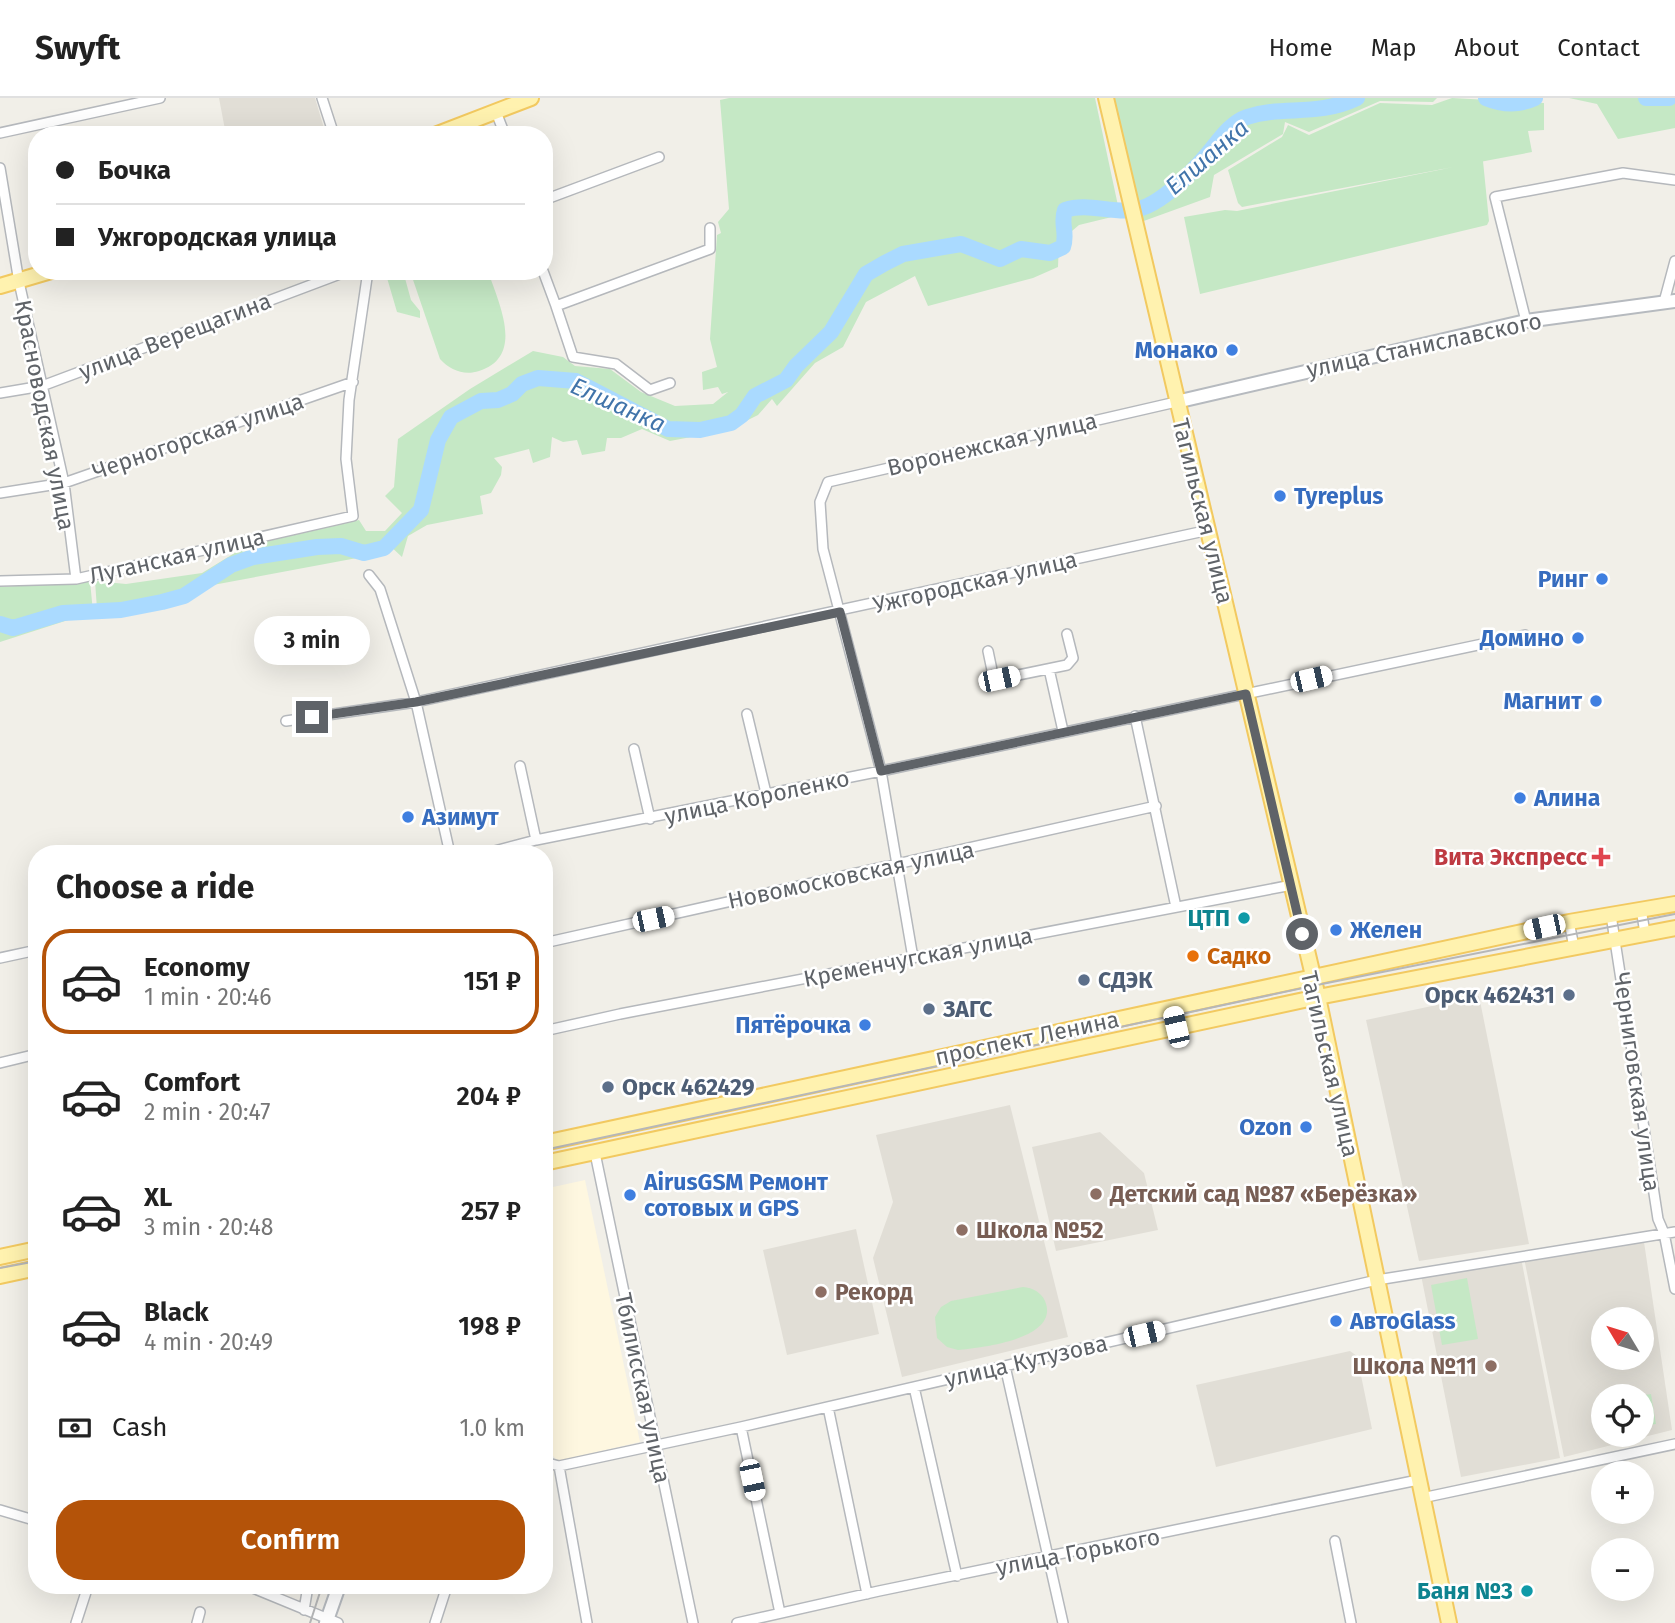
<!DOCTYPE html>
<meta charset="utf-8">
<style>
body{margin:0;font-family:"Fira Sans",sans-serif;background:#f2f2f2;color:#222;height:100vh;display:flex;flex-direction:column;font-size:26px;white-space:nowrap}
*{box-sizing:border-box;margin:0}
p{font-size:23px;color:#767676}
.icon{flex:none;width:38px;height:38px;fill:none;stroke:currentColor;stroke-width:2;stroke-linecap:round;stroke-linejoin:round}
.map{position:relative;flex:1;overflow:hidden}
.sheet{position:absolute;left:28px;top:747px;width:525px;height:749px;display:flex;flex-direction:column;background:#fff;border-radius:28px;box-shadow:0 7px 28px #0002}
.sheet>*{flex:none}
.banner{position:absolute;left:28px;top:28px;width:525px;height:154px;border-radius:28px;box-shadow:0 7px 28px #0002;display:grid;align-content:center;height:154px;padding:0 28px;background:#fff}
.needle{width:46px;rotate:308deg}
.tools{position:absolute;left:1591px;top:1209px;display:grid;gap:14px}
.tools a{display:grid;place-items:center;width:63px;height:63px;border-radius:50%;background:#fff;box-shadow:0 7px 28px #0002;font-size:35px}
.end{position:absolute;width:32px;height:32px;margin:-16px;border:9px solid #5f6368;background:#fff;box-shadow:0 0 0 4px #fff}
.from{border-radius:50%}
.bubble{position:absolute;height:49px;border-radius:24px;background:#fff;box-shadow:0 7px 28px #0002;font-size:23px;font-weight:600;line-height:49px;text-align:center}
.car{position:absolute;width:21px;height:42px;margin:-21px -10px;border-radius:9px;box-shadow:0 0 5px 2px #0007;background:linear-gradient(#fff 24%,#345 0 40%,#fff 0 76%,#345 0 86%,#fff 0)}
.banner b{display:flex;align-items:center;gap:24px;height:66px;font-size:26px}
.banner b+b{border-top:2px solid #e0e0e0}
.banner i{width:18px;height:18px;background:#222}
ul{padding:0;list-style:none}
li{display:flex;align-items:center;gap:21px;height:105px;margin:0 14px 10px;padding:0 14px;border:4px solid transparent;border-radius:28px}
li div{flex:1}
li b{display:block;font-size:26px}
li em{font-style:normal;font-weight:600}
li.active{border-color:#b45309}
li>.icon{width:63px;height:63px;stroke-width:1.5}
h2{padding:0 28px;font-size:32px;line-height:84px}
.pay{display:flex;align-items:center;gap:18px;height:77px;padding:0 28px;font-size:26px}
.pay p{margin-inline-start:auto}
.cta{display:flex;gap:14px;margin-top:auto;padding:14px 28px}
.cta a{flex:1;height:80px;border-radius:28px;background:#b45309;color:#fff;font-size:28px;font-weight:600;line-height:80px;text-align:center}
header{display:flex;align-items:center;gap:42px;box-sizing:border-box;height:98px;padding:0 35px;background:#fff;border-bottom:2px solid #e0e0e0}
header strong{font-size:33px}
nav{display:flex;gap:38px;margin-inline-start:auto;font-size:24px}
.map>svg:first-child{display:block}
</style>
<header>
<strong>Swyft</strong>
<nav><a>Home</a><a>Map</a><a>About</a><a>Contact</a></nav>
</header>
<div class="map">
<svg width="1675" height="1525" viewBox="0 0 1675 1525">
<rect width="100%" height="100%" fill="#f1efe8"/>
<path fill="#fef7e0" d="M 585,1082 L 640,1344 L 558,1363 L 549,1354 L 544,1334 L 544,1091 Z"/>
<path fill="#e1ded6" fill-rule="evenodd" d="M 219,0 L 315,0 L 326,37 L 226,37 Z
M 1479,898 L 1529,1146 L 1419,1163 L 1366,922 Z
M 1010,1007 L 1068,1239 L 902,1279 L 873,1160 L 893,1104 L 876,1037 Z
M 1100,1034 L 1144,1075 L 1158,1132 L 1056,1153 L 1032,1049 Z
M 856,1131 L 879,1236 L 787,1257 L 763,1152 Z
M 1644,1144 L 1672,1332 L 1564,1359 L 1524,1160 ZM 1603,1222 L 1642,1222 L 1642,1260 L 1603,1260 ZM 1603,1298 L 1642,1298 L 1642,1337 L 1603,1337 Z
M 1521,1160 L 1560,1360 L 1461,1379 L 1421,1177 Z
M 1350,1253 L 1357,1258 L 1372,1331 L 1216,1369 L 1196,1287 Z"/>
<path fill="#c5e8c5" d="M 729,0 L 1095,0 L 1120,117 L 1079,127 L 1059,144 L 1058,169 L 1033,180 L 928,208 L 915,178 L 866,204 L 843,249 L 815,265 L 777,308 L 772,301 L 758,317 L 728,332 L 670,343 L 642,331 L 621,340 L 607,340 L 605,353 L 582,357 L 577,342 L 563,344 L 552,339 L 550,359 L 533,365 L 529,351 L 494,360 L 502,369 L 501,377 L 491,395 L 480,398 L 483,416 L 427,427 L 408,438 L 402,459 L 388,446 L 378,448 L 373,457 L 186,492 L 126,514 L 105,515 L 104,511 L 97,511 L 95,483 L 126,486 L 202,475 L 246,448 L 359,422 L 366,433 L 385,433 L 402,415 L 385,398 L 394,389 L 398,341 L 470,291 L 533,253 L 563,259 L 575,268 L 610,271 L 641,294 L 675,308 L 713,306 L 728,294 L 722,296 L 718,289 L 703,292 L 702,274 L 717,269 L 710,241 L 717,137 L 721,135 L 718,124 L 729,111 L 720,2 Z
M 1114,0 L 1437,0 L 1433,4 L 1380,3 L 1309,34 L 1285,24 L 1283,36 L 1214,77 L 1210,99 L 1141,124 Z
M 1452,0 L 1544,5 L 1544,32 L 1528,33 L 1532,54 L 1242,109 L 1238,105 L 1228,72 L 1282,39 L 1288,27 L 1309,37 L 1380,5 L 1432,7 Z
M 1569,0 L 1675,0 L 1675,30 L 1618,41 L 1597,6 Z
M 1483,63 L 1489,123 L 1487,127 L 1200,196 L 1184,119 L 1225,112 L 1237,113 Z
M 385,173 L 403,173 L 411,202 L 420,213 L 420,220 L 397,214 Z
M 410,173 L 488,173 C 498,204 526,258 479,273 C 464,278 450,272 440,261 Z
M 90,483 L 93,514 L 0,544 L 0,489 Z
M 1467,1180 L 1478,1241 L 1442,1247 L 1431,1187 Z
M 1023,1189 C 1033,1190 1041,1194 1045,1203 C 1061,1241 981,1250 958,1252 L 947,1249 L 937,1240 L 935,1219 L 941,1209 L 951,1203 Z
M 1651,1296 L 1656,1326 L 1642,1328 L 1642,1298 L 1639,1298 Z"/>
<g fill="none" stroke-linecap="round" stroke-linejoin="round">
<path stroke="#aadaff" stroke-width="16" d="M 1486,0 C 1503,7 1518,8 1535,0
M 1646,0 L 1669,0
M 0,526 L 13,530 L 63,515 L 121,512 L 162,504 L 184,498 L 231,467 L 253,459 L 317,449 L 341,448 L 364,455 L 384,450 L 421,412 L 438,342 L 451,319 L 481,303 L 498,302 L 512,296 L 522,286 L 538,280 L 576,283 L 668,331 L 700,332 L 731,325 L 742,317 L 755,298 L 786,282 L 796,268 L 831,234 L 866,176 L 885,165 L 903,156 L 961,146 L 1000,161 L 1021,151 L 1050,155 L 1063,149 C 1068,135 1060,126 1065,112 C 1094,102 1123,123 1153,105 C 1172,94 1190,76 1205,59 C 1217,46 1229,25 1247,19 C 1283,7 1317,19 1357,0"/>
<g stroke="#b5b8bc" stroke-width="12">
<path id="street" d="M 322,0 L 334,37
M 496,14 L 505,37
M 0,35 L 160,0
M 0,70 L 19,184 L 64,385 L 76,481
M 544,102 L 659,59
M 543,173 L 556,208 L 710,151 L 710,130
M 1664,204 L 1675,163
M 556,208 L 573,259 L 616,266 L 650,292 L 670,285
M 1526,223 L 1495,99 L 1623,75 L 1675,82
M 0,295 L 42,288 L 348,173
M 0,395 L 64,385 L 353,284
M 369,477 L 380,491 L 416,604 L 450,756
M 0,483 L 76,481 L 353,418 L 346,361 L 349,302 L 368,173
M 988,553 L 993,577 L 999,581 L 1067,567 L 1073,560 L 1067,536
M 1049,571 L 1063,633
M 747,616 L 766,695
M 1135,618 L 1176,809
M 286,623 L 416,604 L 1209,432
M 634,651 L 650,721
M 520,668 L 536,742
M 483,756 L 536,742 L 881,673 L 1525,537
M 1641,811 L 1645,835
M 1611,817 L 1658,1121 L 1664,1135 L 1675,1191
M 1569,824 L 1574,849
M 544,845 L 1156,708
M 0,860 L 37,852
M 913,860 L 881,673 L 823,451 L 820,404 L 828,384 L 1176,304
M 544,933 L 620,916 L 1292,787
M 0,965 L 37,956
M 595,1055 L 693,1525
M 1005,1268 L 1063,1525
M 914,1289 L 957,1478
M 828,1309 L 867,1496
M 741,1329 L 780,1515
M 544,1364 L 559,1368 L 741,1329 L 1377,1182 L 1675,1134
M 559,1368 L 587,1525
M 1422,1400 L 1675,1346
M 0,1412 L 37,1423
M 1335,1443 L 1351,1525
M 248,1488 L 338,1525
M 304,1512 L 308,1488
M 76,1525 L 88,1488
M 197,1525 L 200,1514
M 435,1525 L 447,1488
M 737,1525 L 879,1493 L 1418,1382"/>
</g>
<g stroke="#b6babf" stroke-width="16">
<path id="secondary" d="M 1176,304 L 1526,223 L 1675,203
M 326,1525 L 339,1488"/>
</g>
<g stroke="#f2c960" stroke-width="18">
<path id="primary" d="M 1106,0 L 1318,899 L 1449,1525
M 435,37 L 531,0
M 0,188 L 51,173
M 544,1045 L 1569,824 L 1675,806
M 544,1065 L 1318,899 L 1675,830
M 0,1159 L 37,1151
M 0,1178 L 37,1170"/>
</g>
<use href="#street" stroke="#fff" stroke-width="9"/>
<use href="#secondary" stroke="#fff" stroke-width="12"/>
<use href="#primary" stroke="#fff2af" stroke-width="14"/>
<path stroke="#b6b7b8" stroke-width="2" d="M 544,1052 L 1317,887 L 1675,816
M 0,1170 L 37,1163
M 310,1525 L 322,1488"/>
</g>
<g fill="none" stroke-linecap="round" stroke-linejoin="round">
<path stroke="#5f6368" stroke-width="9" d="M 312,619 L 416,604 L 840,514 L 881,673 L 1246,596 L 1302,836"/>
</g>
<g fill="#3f7fe0" stroke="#fff" stroke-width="2.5">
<circle cx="1232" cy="252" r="7"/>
<circle cx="1280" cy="398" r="7"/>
<circle cx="1602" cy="481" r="7"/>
<circle cx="1578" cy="540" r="7"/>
<circle cx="1596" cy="603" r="7"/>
<circle cx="1520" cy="700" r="7"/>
<circle cx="408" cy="719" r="7"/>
<circle cx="1336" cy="832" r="7"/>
<circle cx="865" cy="927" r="7"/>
<circle cx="1306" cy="1029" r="7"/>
<circle cx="630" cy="1097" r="7"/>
<circle cx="1336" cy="1223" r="7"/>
</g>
<path fill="#e0444e" stroke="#fff" stroke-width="2.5" d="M1597.5 748.5h7v7h7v7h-7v7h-7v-7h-7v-7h7z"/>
<g fill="#0f9aa8" stroke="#fff" stroke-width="2.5">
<circle cx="1244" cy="820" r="7"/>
<circle cx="1527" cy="1493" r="7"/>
</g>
<circle fill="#e8710a" stroke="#fff" stroke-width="2.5" cx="1193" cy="858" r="7"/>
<g fill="#5c6f8a" stroke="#fff" stroke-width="2.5">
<circle cx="1084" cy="882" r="7"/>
<circle cx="1569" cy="897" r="7"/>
<circle cx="929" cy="911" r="7"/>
<circle cx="608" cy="989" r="7"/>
</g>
<g fill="#8d6e63" stroke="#fff" stroke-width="2.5">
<circle cx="1096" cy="1096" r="7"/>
<circle cx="962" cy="1132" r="7"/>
<circle cx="821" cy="1194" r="7"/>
<circle cx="1491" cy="1268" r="7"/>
</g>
<g text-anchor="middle" stroke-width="5" stroke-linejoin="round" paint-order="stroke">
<g font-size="23" fill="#5f6368" stroke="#fff">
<text transform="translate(175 238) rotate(-21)" y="8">улица Верещагина</text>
<text transform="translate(1424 247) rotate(-12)" y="8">улица Станиславского</text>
<text transform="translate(45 317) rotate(79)" y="8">Красноводская улица</text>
<text transform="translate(198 338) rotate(-19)" y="8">Черногорская улица</text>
<text transform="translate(992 346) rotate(-13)" y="8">Воронежская улица</text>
<text transform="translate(1203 413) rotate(76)" y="8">Тагильская улица</text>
<text transform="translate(177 458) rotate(-13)" y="8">Луганская улица</text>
<text transform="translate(975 484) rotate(-13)" y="8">Ужгородская улица</text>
<text transform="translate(757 699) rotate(-12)" y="8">улица Короленко</text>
<text transform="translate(851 777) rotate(-12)" y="8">Новомосковская улица</text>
<text transform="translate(918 859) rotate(-11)" y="8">Кременчугская улица</text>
<text transform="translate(1027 940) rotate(-12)" y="8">проспект Ленина</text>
<text transform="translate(1330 966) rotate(77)" y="8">Тагильская улица</text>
<text transform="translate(1637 984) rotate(82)" y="8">Черниговская улица</text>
<text transform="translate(1026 1263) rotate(-13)" y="8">улица Кутузова</text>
<text transform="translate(643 1290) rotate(78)" y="8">Тбилисская улица</text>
<text transform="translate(1078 1454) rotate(-11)" y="8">улица Горького</text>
</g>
<g font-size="23" font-weight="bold" fill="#366cbe" stroke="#fff" text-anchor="end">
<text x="1218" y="260">Монако</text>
<text x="1294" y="406" text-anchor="start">Tyreplus</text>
<text x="1588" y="489">Ринг</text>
<text x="1564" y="548">Домино</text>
<text x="1582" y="611">Магнит</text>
<text x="1534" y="708" text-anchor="start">Алина</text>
<text x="422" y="727" text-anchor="start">Азимут</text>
<text x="1350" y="840" text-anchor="start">Желен</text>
<text x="851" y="935">Пятёрочка</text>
<text x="1292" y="1037">Ozon</text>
<text x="644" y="1092" text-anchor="start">AirusGSM Ремонт<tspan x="644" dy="26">сотовых и GPS</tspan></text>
<text x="1350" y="1231" text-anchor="start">АвтоGlass</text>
</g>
<g font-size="23" font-weight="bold" fill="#be3a42" stroke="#fff" text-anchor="end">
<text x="1587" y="767">Вита Экспресс</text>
</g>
<g font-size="23" font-weight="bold" fill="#0d838f" stroke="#fff" text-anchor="end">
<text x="1230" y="828">ЦТП</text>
<text x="1513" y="1501">Баня №3</text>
</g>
<g font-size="23" font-weight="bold" fill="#c56008" stroke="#fff" text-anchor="start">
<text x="1207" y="866">Садко</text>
</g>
<g font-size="23" font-weight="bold" fill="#4e5e75" stroke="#fff" text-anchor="start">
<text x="1098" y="890">СДЭК</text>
<text x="1555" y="905" text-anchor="end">Орск 462431</text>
<text x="943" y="919">ЗАГС</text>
<text x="622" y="997">Орск 462429</text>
</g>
<g font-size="23" font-weight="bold" fill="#785e54" stroke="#fff" text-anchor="start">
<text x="1110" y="1104">Детский сад №87 «Берёзка»</text>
<text x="976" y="1140">Школа №52</text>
<text x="835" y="1202">Рекорд</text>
<text x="1477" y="1276" text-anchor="end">Школа №11</text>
</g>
<g font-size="24" font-style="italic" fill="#4174aa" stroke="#fff">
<text transform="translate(1207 59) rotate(-41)" y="8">Елшанка</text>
<text transform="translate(618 307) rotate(24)" y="8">Елшанка</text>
</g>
</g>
</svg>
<div class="tools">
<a><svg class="needle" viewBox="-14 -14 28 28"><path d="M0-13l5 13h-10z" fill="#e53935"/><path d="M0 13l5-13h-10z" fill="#767676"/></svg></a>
<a><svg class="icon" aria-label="locate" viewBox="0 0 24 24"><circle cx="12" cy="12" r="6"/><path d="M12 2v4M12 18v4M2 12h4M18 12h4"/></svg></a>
<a>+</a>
<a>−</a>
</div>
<i class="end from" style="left:1302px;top:836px"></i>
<i class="end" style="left:312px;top:619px"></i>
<div class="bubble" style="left:254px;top:518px;width:116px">3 min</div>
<i class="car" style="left:999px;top:581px;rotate:78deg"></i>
<i class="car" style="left:1311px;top:581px;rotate:77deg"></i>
<i class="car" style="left:653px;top:821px;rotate:78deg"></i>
<i class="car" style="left:1544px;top:829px;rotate:258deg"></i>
<i class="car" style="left:1176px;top:929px;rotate:347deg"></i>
<i class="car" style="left:1144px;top:1236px;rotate:77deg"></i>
<i class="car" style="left:752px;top:1382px;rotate:168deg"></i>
<div class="banner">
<b><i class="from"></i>Бочка</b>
<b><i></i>Ужгородская улица</b>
</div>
<section class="sheet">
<h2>Choose a ride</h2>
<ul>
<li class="active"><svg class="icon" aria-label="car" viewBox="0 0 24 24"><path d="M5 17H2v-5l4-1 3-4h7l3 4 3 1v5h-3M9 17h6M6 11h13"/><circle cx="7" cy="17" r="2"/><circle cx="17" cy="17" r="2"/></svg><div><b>Economy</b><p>1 min · 20:46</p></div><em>151 ₽</em></li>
<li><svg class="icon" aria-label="car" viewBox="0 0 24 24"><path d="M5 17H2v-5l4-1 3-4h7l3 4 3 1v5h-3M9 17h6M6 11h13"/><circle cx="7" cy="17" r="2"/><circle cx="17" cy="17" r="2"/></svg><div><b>Comfort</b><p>2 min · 20:47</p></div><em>204 ₽</em></li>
<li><svg class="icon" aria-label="car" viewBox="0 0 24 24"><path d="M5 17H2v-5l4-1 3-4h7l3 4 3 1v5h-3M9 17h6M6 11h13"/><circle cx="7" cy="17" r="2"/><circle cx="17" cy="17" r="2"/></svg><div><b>XL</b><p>3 min · 20:48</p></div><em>257 ₽</em></li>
<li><svg class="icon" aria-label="car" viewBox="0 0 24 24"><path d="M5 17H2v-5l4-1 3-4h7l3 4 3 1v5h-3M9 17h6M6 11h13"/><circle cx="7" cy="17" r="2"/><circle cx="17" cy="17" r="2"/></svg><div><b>Black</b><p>4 min · 20:49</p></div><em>198 ₽</em></li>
</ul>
<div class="pay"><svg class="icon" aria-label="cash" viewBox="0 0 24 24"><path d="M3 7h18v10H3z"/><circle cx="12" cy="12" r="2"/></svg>Cash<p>1.0 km</p></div>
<div class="cta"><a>Confirm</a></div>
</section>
</div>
